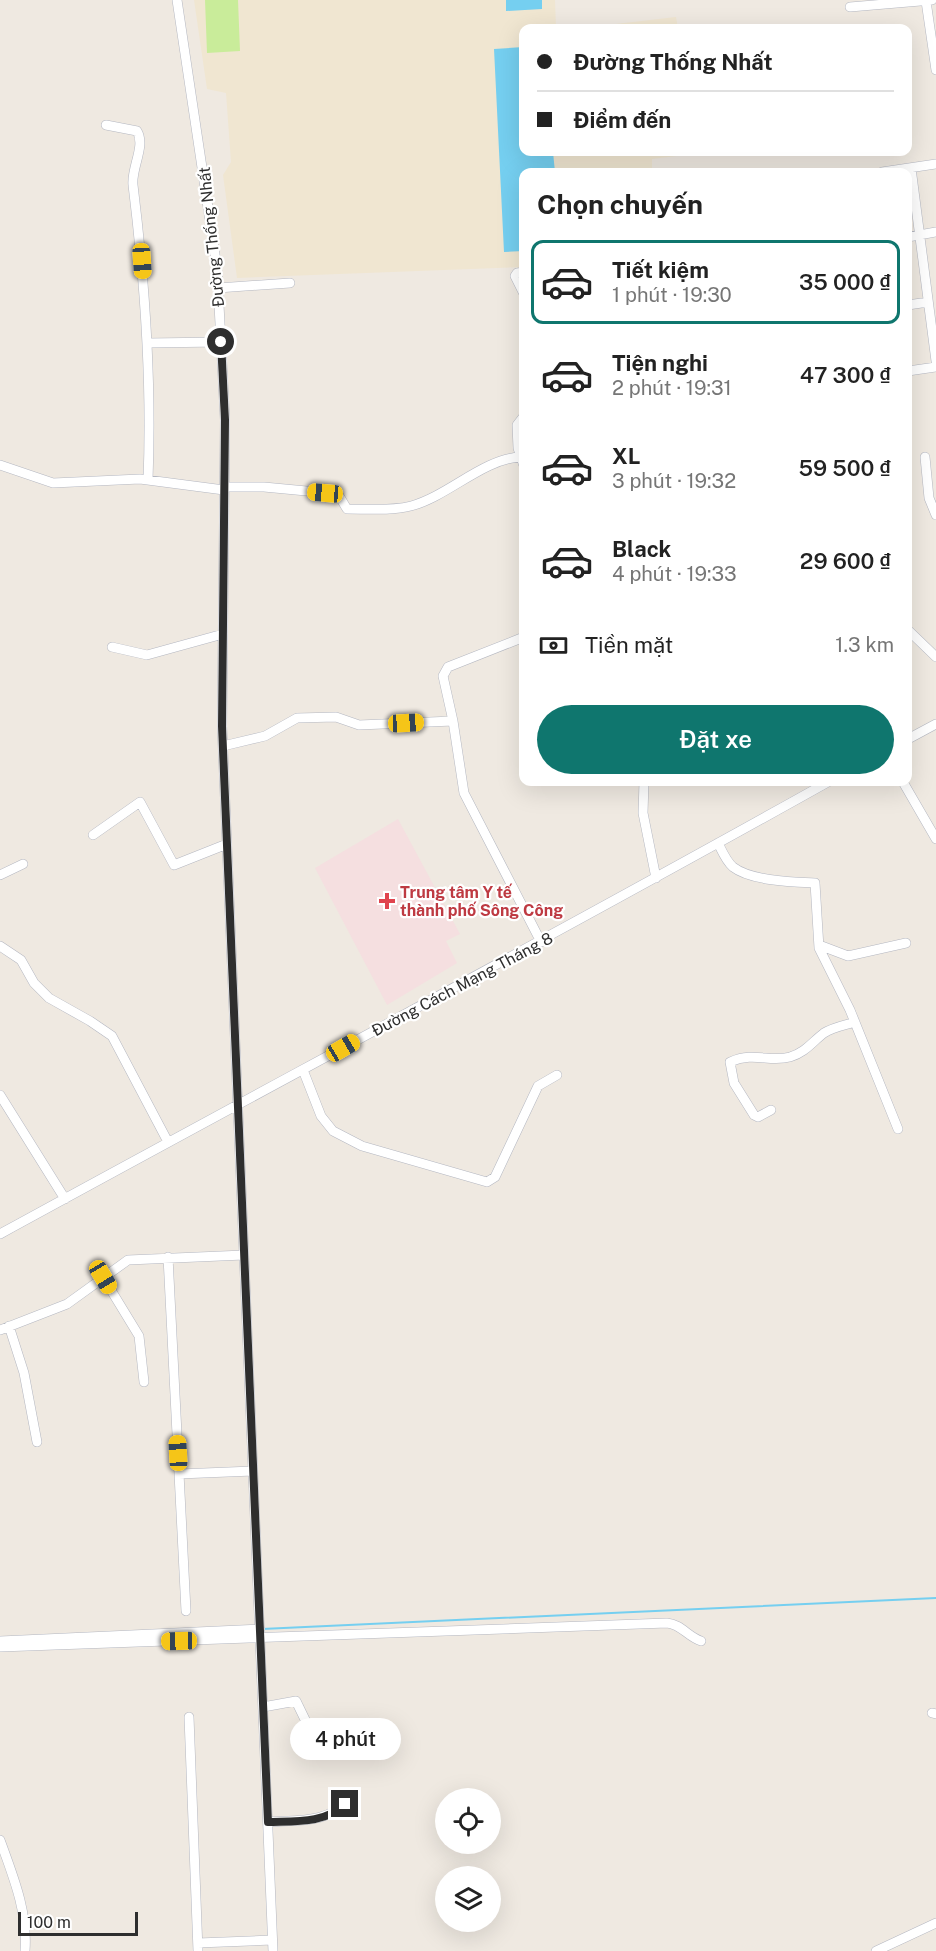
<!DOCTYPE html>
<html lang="vi">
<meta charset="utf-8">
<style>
body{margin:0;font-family:"Public Sans",sans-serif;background:#f6f6f6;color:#222;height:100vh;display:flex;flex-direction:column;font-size:22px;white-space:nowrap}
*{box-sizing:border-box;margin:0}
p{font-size:20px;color:#767676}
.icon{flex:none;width:33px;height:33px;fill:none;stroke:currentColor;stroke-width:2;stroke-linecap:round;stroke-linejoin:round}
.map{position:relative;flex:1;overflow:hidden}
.details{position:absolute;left:519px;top:168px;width:393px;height:618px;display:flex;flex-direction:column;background:#fff;border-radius:12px;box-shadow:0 6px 24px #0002}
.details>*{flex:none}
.hud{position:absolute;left:519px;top:24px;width:393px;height:132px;border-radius:12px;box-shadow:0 6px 24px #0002;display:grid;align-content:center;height:132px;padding:0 18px;background:#fff}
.fabs{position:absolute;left:435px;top:1788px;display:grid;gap:12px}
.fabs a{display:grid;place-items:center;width:66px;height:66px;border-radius:50%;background:#fff;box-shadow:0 6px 24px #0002;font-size:30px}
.scale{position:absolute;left:18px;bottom:15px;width:120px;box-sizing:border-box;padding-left:6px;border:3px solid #2e2e2e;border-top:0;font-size:16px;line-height:21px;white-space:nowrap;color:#2e2e2e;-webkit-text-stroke:4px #fff;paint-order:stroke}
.end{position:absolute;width:27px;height:27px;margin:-14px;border:8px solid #2e2e2e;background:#fff;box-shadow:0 0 0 3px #fff}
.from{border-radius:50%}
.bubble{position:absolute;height:42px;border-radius:21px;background:#fff;box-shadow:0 6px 24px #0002;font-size:20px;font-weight:600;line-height:42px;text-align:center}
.car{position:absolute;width:18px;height:36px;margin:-18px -9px;border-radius:8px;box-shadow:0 0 4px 2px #0007;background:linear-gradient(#f5c518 24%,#345 0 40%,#f5c518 0 76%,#345 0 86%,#f5c518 0)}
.hud b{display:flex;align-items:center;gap:21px;height:57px;font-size:22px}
.hud b+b{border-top:2px solid #e0e0e0}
.hud i{width:15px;height:15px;background:#222}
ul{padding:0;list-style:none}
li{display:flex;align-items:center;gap:18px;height:84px;margin:0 12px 9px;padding:0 6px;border:3px solid transparent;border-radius:12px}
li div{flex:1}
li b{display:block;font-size:22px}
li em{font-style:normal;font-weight:600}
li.on{border-color:#0f766e}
li>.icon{width:54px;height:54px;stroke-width:1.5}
h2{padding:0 18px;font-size:27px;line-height:72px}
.pay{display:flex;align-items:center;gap:15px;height:66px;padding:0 18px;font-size:22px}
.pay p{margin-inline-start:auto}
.cta{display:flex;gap:12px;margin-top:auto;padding:12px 18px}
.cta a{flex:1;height:69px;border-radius:36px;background:#0f766e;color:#fff;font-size:24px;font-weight:600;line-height:69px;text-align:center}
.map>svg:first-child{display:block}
</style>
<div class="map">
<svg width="936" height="1951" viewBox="0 0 936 1951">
<rect width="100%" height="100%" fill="#efe9e1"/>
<path fill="#f0e6d1" d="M 194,0 L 555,0 L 556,28 L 524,28 L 524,152 L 693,152 L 693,154 L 652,159 L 652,172 L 524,172 L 523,267 L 237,278 L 223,175 L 231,162 L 226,93 L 207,89 Z
M 676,17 L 678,28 L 581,28 Z"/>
<path fill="#f5dfe0" d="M 398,819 L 460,934 L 446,941 L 457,963 L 387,1005 L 315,868 Z"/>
<path fill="#c9ec9a" d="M 205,0 L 238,0 L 240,51 L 207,53 Z"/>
<path fill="#75cff0" d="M 506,0 L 542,0 L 542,9 L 506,11 Z
M 523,47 L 524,152 L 553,152 L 555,172 L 524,172 L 523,251 L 504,252 L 494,49 Z"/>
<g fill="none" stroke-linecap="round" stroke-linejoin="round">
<path stroke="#75cff0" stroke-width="2" d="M 262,1629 L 936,1598"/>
<g stroke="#b4b7c1" stroke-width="10">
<path id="minor" d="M 177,0 L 217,268 L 221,342 L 225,420 L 222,726 L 273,1951
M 926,1 L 936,70
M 850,7 L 932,0
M 106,125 L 137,131 C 146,146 131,168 133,185 C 145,283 152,380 148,480
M 911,168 L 936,361
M 882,172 L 936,164
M 908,237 L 936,232
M 524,272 L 517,273 L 515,276 L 524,294
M 218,288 L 290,283
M 908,305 L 928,302
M 148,343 L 221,342
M 908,371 L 936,367
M 524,416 L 517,425 L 518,448 L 524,466
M 925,457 L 929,498 L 936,515
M 0,465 L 53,483 L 140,479 L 224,490
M 225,487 L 264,487 L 338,494 L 347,509 C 367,509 391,511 411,506 C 448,496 483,459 520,457
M 908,630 L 936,657
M 524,637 L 448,667 L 443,676 L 453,721 L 464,793 L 541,942
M 112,647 L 147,655 L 223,634
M 908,739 L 936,724
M 223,746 L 265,736 L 297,718 L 336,717 L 359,725 L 453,721
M 644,782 L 643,813 L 656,878
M 903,782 L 936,839
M 93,835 L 140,802 L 174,865 L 227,844
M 718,843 C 722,851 726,861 733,867 C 751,881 793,882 815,883 L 819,948 L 850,1010 L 898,1129
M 0,875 L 23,864
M 819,945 L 848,956 L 906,943
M 0,946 L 21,960 L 34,983 L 49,998 L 90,1021 L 112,1036 L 168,1142
M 303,1070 L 321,1116 L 333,1131 L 362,1146 L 487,1182 L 495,1177 L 538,1086 L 557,1075
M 0,1095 L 65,1199
M 771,1110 L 758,1117 L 754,1115 L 734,1083 L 730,1062 C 755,1051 769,1063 790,1057 C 806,1052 812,1042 824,1033 C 833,1027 846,1025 855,1022
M 0,1234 C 276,1083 553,936 828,782
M 168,1257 L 186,1611
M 103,1277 L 139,1336 L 144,1382
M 9,1326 L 24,1373 L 37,1442
M 0,1330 L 67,1304 L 128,1260 L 244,1255
M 179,1474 L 253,1471
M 0,1641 L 260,1629
M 0,1647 L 667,1623 C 681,1624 688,1637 701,1641
M 263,1707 L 296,1701 L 313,1736 L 324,1739 L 336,1735
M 932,1713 L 936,1714
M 189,1717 L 198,1951
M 268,1822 C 297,1820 331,1824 349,1797
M 0,1840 C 13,1876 28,1912 25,1951
M 198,1943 L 272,1940
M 876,1951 L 936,1923"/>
</g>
<use href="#minor" stroke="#fff" stroke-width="9"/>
</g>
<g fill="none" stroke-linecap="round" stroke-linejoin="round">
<path stroke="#2e2e2e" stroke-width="8" d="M 221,342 L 225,420 L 222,726 L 268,1822 C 294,1821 325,1824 345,1804"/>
</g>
<path fill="#e0444e" stroke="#fff" stroke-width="2" d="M384 892h6v6h6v6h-6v6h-6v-6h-6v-6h6z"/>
<g text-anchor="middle" stroke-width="4.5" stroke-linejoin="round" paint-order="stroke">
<g font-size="16" fill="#2e2e2e" stroke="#fff">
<text transform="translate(211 237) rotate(-96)" y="6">Đường Thống Nhất</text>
<text transform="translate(462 984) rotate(-28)" y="6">Đường Cách Mạng Tháng 8</text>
</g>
<g font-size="16" font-weight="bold" fill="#be3a42" stroke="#fff" text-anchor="start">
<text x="400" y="898">Trung tâm Y tế<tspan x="400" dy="18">thành phố Sông Công</tspan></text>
</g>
</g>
</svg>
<div class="fabs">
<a><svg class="icon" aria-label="locate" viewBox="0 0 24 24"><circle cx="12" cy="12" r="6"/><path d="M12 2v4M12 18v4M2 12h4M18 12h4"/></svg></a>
<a><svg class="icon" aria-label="layers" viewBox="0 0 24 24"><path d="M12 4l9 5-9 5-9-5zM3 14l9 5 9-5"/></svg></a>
</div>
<div class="scale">100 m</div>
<i class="end from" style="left:221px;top:342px"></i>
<i class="end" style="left:345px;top:1804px"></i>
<div class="bubble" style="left:290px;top:1718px;width:111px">4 phút</div>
<i class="car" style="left:142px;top:261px;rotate:176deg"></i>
<i class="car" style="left:325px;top:493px;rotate:275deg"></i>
<i class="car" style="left:406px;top:723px;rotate:87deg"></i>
<i class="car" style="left:343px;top:1048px;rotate:60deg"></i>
<i class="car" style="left:103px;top:1277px;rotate:149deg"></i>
<i class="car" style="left:178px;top:1453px;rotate:357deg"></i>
<i class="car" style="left:179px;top:1641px;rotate:269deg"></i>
<div class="hud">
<b><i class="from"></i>Đường Thống Nhất</b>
<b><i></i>Điểm đến</b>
</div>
<section class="details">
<h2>Chọn chuyến</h2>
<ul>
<li class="on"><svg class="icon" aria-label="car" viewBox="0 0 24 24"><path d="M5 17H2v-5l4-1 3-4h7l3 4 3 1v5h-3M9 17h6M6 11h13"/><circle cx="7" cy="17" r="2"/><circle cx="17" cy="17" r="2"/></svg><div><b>Tiết kiệm</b><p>1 phút · 19:30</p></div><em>35 000 ₫</em></li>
<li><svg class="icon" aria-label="car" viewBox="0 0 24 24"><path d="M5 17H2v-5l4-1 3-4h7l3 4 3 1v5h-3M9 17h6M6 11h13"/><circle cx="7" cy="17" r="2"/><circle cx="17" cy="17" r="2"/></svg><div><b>Tiện nghi</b><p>2 phút · 19:31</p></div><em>47 300 ₫</em></li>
<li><svg class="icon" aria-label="car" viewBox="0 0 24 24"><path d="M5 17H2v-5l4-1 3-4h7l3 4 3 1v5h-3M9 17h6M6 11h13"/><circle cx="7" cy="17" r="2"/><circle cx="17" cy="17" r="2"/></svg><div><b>XL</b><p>3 phút · 19:32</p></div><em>59 500 ₫</em></li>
<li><svg class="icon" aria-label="car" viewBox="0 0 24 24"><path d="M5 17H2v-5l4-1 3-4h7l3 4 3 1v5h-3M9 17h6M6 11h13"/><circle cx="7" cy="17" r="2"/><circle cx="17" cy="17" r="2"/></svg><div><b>Black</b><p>4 phút · 19:33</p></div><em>29 600 ₫</em></li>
</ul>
<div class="pay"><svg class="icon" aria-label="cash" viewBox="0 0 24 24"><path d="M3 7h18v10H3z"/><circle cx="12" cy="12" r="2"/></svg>Tiền mặt<p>1.3 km</p></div>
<div class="cta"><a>Đặt xe</a></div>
</section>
</div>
